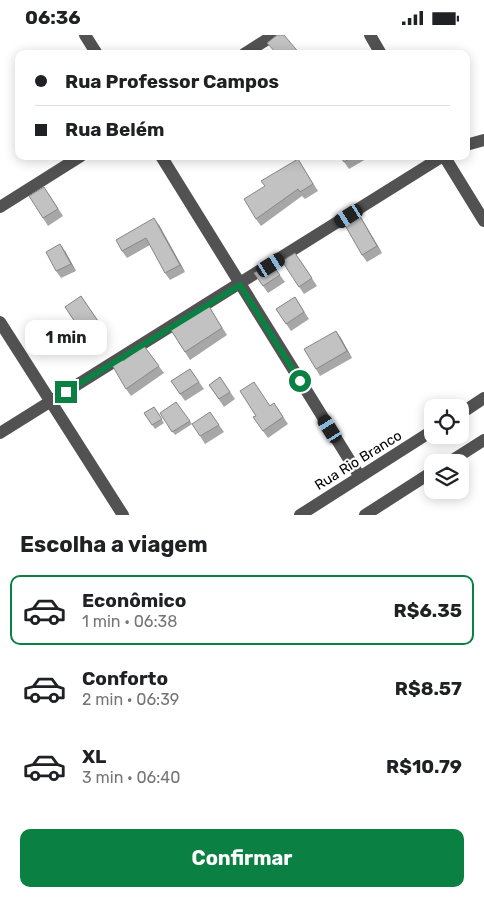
<!DOCTYPE html>
<html lang="pt">
<meta charset="utf-8">
<style>
body{margin:0;font-family:Rubik,sans-serif;background:#f6f6f6;color:#202124;height:100vh;display:flex;flex-direction:column;font-size:19px;white-space:nowrap}
*{box-sizing:border-box;margin:0}
p{font-size:16px;color:#757577}
.icon{flex:none;width:28px;height:28px;fill:none;stroke:currentColor;stroke-width:2;stroke-linecap:round;stroke-linejoin:round}
.map{position:relative;height:480px;overflow:hidden}
.sheet{display:flex;flex-direction:column;background:#fff;flex:1}
.sheet>*{flex:none}
.top-card{position:absolute;left:15px;top:15px;width:455px;height:110px;border-radius:10px;box-shadow:0 2px 12px #0003;display:grid;align-content:center;height:110px;padding:0 20px;background:#fff}
.tools{position:absolute;left:424px;top:364px;display:grid;gap:10px}
.tools a{display:grid;place-items:center;width:45px;height:45px;border-radius:10px;background:#fff;box-shadow:0 2px 12px #0003;font-size:25px}
.end{position:absolute;width:22px;height:22px;margin:-11px;border:6px solid #0b8043;background:#fff;box-shadow:0 0 0 2px #fff}
.from{border-radius:50%}
.bubble{position:absolute;height:35px;border-radius:10px;background:#fff;box-shadow:0 2px 12px #0003;font-size:16px;font-weight:700;line-height:35px;text-align:center}
.car{position:absolute;width:15px;height:30px;margin:-15px -8px;border-radius:6px;box-shadow:0 0 4px 1px #0007;background:linear-gradient(#222 24%,#8ab4d8 0 40%,#222 0 76%,#8ab4d8 0 86%,#222 0)}
.top-card b{display:flex;align-items:center;gap:18px;height:48px;font-size:19px}
.top-card b+b{border-top:1px solid #e0e0e0}
.top-card i{width:12px;height:12px;background:#202124}
ul{padding:0;list-style:none}
li{display:flex;align-items:center;gap:15px;height:70px;margin:0 10px 8px;padding:0 10px;border:2px solid transparent;border-radius:10px}
li div{flex:1}
li b{display:block;font-size:19px}
li em{font-style:normal;font-weight:700}
li.selected{border-color:#0b8043}
li>.icon{width:45px;height:45px;stroke-width:1.5}
h2{padding:0 20px;font-size:22px;line-height:60px}
.cta{display:flex;gap:10px;margin-top:auto;padding:10px 20px}
.cta a{flex:1;height:58px;border-radius:10px;background:#0b8043;color:#fff;font-size:20px;font-weight:700;line-height:58px;text-align:center}
.status{display:flex;justify-content:space-between;align-items:center;height:35px;padding:0 25px;background:#fff;direction:ltr}
.status svg{height:14px;fill:currentColor}
.map>svg:first-child{display:block}
</style>
<div class="status"><b>06:36</b><svg viewBox="0 0 49 12"><path d="M0 12V9h3v3zM5 12V6h3v6zM10 12V3h3v9zM15 12V0h3v12zM26 1h20v11H26zM47 4h2v5h-2z"/></svg></div>
<div class="map">
<svg width="484" height="480" viewBox="0 0 484 480">
<rect width="100%" height="100%" fill="#fff"/>
<g fill="none" stroke-linecap="round" stroke-linejoin="round">
<path stroke="#525252" stroke-width="12" d="M 85,0 L 97,19
M 370,0 L 381,19
M 244,19 L 274,0
M 466,110 L 484,105
M 161,121 L 360,442
M 444,121 L 484,186
M 0,172 L 81,121
M 0,287 L 123,480
M 460,379 L 484,363
M 0,398 L 443,121
M 448,428 L 484,405
M 300,480 L 432,396
M 365,480 L 432,437"/>
</g>
<path fill="#a7a7a7" d="M 340,121 L 364,121 L 366,124 L 349,134 Z
M 298,124 L 318,156 L 305,164 L 302,161 L 261,191 L 256,184 L 265,151 Z
M 49,159 L 63,181 L 48,191 L 43,183 Z
M 362,184 L 382,218 L 367,227 L 362,220 Z
M 159,190 L 185,237 L 170,245 L 165,238 L 150,210 L 127,223 L 122,216 Z
M 65,216 L 76,236 L 61,243 L 56,236 Z
M 300,225 L 317,251 L 304,259 L 282,226 Z
M 271,228 L 285,247 L 268,258 L 254,238 Z
M 81,261 L 103,293 L 86,303 L 65,272 Z
M 295,262 L 309,284 L 291,296 L 276,274 Z
M 207,268 L 227,300 L 190,325 L 169,292 Z
M 336,296 L 352,323 L 320,341 L 316,334 Z
M 144,311 L 164,338 L 131,361 L 126,354 L 123,326 Z
M 190,334 L 204,354 L 185,366 L 171,346 Z
M 220,342 L 235,364 L 224,372 L 209,350 Z
M 274,368 L 288,389 L 268,403 L 253,382 Z
M 154,372 L 164,388 L 155,394 L 144,378 Z
M 210,377 L 224,397 L 205,409 L 200,401 Z
M 160,378 L 190,386 L 192,389 L 175,400 Z"/>
<path fill="#888" d="M 357,176 L 362,184 L 382,218 L 377,211 Z
M 154,183 L 159,190 L 185,237 L 180,230 Z
M 60,209 L 65,216 L 76,236 L 71,229 Z
M 336,296 L 341,303 L 352,323 L 347,316 Z"/>
<path fill="#c2c2c2" stroke="#888" d="M 277,0 L 284,0 L 300,19 L 277,19 L 267,8 Z
M 340,121 L 354,121 L 344,127 Z
M 298,124 L 313,149 L 300,157 L 298,154 L 256,184 L 244,164 L 265,151 L 261,146 Z
M 44,152 L 58,174 L 43,183 L 29,161 Z
M 357,176 L 377,211 L 362,220 L 342,185 Z
M 154,183 L 180,230 L 165,238 L 146,203 L 122,216 L 116,205 Z
M 60,209 L 71,229 L 56,236 L 46,217 Z
M 295,218 L 312,243 L 299,252 L 282,226 Z
M 271,228 L 280,240 L 263,251 L 254,238 Z
M 81,261 L 98,286 L 81,296 L 65,272 Z
M 295,262 L 304,277 L 286,289 L 276,274 Z
M 207,268 L 222,293 L 185,317 L 169,292 Z
M 336,296 L 347,316 L 316,334 L 304,314 Z
M 144,311 L 159,331 L 126,354 L 112,330 L 122,324 L 123,326 Z
M 190,334 L 199,347 L 180,359 L 171,346 Z
M 220,342 L 230,357 L 219,364 L 209,350 Z
M 254,347 L 270,371 L 274,368 L 283,382 L 263,396 L 253,382 L 256,381 L 240,356 Z
M 176,367 L 190,386 L 172,397 L 160,378 Z
M 154,372 L 162,384 L 152,390 L 144,378 Z
M 210,377 L 219,390 L 200,401 L 192,389 Z"/>
<g fill="none" stroke-linecap="round" stroke-linejoin="round">
<path stroke="#0b8043" stroke-width="6" d="M 66,357 L 240,250 L 300,346"/>
</g>
<g text-anchor="middle" stroke-width="4.5" stroke-linejoin="round" paint-order="stroke">
<g font-size="14" fill="#000" stroke="#fff">
<text transform="translate(358 425) rotate(-32)" y="5">Rua Rio Branco</text>
</g>
</g>
</svg>
<div class="tools">
<a><svg class="icon" aria-label="locate" viewBox="0 0 24 24"><circle cx="12" cy="12" r="6"/><path d="M12 2v4M12 18v4M2 12h4M18 12h4"/></svg></a>
<a><svg class="icon" aria-label="layers" viewBox="0 0 24 24"><path d="M12 4l9 5-9 5-9-5zM3 14l9 5 9-5"/></svg></a>
</div>
<i class="end from" style="left:300px;top:346px"></i>
<i class="end" style="left:66px;top:357px"></i>
<div class="bubble" style="left:25px;top:285px;width:82px">1 min</div>
<i class="car" style="left:349px;top:181px;rotate:238deg"></i>
<i class="car" style="left:271px;top:230px;rotate:58deg"></i>
<i class="car" style="left:330px;top:394px;rotate:328deg"></i>
<div class="top-card">
<b><i class="from"></i>Rua Professor Campos</b>
<b><i></i>Rua Belém</b>
</div>
</div>
<section class="sheet">
<h2>Escolha a viagem</h2>
<ul>
<li class="selected"><svg class="icon" aria-label="car" viewBox="0 0 24 24"><path d="M5 17H2v-5l4-1 3-4h7l3 4 3 1v5h-3M9 17h6M6 11h13"/><circle cx="7" cy="17" r="2"/><circle cx="17" cy="17" r="2"/></svg><div><b>Econômico</b><p>1 min · 06:38</p></div><em>R$6.35</em></li>
<li><svg class="icon" aria-label="car" viewBox="0 0 24 24"><path d="M5 17H2v-5l4-1 3-4h7l3 4 3 1v5h-3M9 17h6M6 11h13"/><circle cx="7" cy="17" r="2"/><circle cx="17" cy="17" r="2"/></svg><div><b>Conforto</b><p>2 min · 06:39</p></div><em>R$8.57</em></li>
<li><svg class="icon" aria-label="car" viewBox="0 0 24 24"><path d="M5 17H2v-5l4-1 3-4h7l3 4 3 1v5h-3M9 17h6M6 11h13"/><circle cx="7" cy="17" r="2"/><circle cx="17" cy="17" r="2"/></svg><div><b>XL</b><p>3 min · 06:40</p></div><em>R$10.79</em></li>
</ul>
<div class="cta"><a>Confirmar</a></div>
</section>
